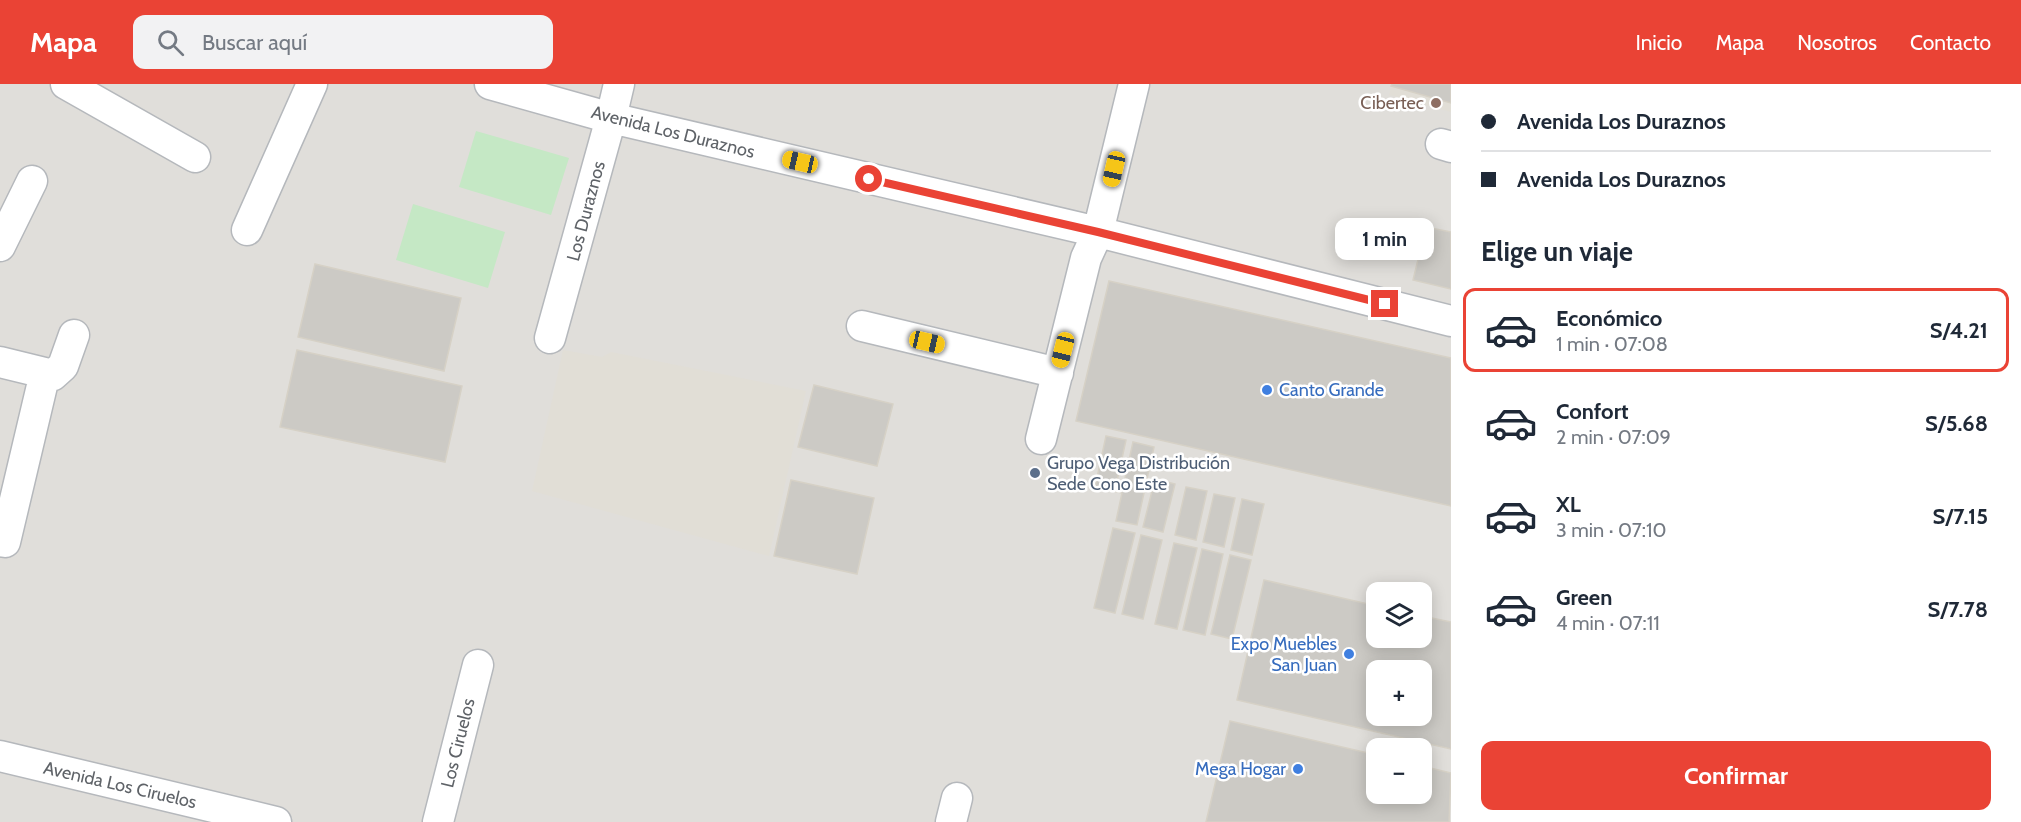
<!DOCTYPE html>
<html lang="es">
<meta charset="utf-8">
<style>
body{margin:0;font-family:Cabin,sans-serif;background:#f2f2f3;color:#1f2937;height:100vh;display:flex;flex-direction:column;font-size:22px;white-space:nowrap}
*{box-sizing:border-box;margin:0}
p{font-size:20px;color:#747a83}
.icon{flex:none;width:33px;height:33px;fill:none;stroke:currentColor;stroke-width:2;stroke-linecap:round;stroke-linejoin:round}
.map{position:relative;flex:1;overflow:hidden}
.side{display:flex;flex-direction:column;background:#fff;width:570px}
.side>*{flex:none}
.banner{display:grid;align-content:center;height:132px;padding:0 30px;background:#fff}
.fabs{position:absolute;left:1366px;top:498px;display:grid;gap:12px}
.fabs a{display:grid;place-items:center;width:66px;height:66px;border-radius:12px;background:#fff;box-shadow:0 3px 15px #0003;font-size:30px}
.end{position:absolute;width:27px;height:27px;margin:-14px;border:8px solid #ea4335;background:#fff;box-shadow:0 0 0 3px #fff}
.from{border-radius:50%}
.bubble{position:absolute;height:42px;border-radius:12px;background:#fff;box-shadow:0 3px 15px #0003;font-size:20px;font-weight:700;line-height:42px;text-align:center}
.car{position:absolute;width:18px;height:36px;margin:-18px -9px;border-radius:8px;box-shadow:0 0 4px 2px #0007;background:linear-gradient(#f5c518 24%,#345 0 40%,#f5c518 0 76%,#345 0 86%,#f5c518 0)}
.banner b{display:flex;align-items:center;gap:21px;height:57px;font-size:22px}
.banner b+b{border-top:2px solid #e0e1e3}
.banner i{width:15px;height:15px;background:#1f2937}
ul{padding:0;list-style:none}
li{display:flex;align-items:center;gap:18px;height:84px;margin:0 12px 9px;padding:0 18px;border:3px solid transparent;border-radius:12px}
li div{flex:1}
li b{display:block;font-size:22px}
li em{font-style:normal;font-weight:700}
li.on{border-color:#ea4335}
li>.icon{width:54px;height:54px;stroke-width:1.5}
h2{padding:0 30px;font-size:27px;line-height:72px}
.cta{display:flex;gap:12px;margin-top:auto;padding:12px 30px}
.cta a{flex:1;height:69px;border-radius:12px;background:#ea4335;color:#fff;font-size:24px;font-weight:700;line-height:69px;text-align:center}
header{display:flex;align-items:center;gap:36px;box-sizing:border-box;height:84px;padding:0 30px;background:#ea4335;color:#fff}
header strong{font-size:28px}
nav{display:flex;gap:33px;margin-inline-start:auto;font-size:21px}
.search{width:420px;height:54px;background:#f2f2f3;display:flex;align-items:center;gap:15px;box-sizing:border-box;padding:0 21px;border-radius:12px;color:#747a83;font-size:22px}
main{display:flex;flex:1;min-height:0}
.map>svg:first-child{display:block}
</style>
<header>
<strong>Mapa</strong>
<div class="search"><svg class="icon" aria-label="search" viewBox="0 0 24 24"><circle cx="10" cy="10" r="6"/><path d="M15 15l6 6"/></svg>Buscar aquí</div>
<nav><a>Inicio</a><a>Mapa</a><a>Nosotros</a><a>Contacto</a></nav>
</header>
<main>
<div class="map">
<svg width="1451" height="738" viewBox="0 0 1451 738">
<rect width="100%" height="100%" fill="#f1efe8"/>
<path fill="#e0deda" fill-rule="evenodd" d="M 0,0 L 1451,0 L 1451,738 L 0,738 ZM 1377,508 L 1422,508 L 1422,554 L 1377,554 ZM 1377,586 L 1422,586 L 1422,632 L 1377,632 ZM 1377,664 L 1422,664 L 1422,710 L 1377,710 Z"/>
<path fill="#e1ded6" d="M 1392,0 L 1451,0 L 1451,28 L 1389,11 Z
M 563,266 L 602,273 L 611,268 L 806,307 L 769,472 L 532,407 Z"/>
<path fill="#c5e8c5" d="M 476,47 L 569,74 L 551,131 L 459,103 Z
M 413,120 L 505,148 L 488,204 L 396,176 Z"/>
<path fill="#cccac5" stroke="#d6d1c6" stroke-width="1.5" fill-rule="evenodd" d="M 1392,0 L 1451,0 L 1451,19 L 1391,2 Z
M 1426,143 L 1451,148 L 1451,205 L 1413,196 Z
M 315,180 L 461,214 L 444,287 L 298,253 Z
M 1109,197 L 1451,274 L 1451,422 L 1076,337 Z
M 297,266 L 462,302 L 445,378 L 280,343 Z
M 814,301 L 893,320 L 877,382 L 798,363 Z
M 1106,352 L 1126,356 L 1117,397 L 1124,399 L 1133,358 L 1154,363 L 1137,441 L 1116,437 L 1122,409 L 1095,403 Z
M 1155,395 L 1175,400 L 1163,448 L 1143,443 Z
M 791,396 L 874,414 L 857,490 L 774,472 Z
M 1186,403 L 1207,407 L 1196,456 L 1175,451 Z
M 1214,410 L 1235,414 L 1224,463 L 1203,458 Z
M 1242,415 L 1264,420 L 1252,471 L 1231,466 Z
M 1113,444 L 1135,449 L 1115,529 L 1094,524 Z
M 1141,451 L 1162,456 L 1143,535 L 1122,530 Z
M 1174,459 L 1197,464 L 1177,545 L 1155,540 Z
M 1202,465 L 1223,470 L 1205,551 L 1183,546 Z
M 1230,471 L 1251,476 L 1232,555 L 1211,550 Z
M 1264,496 L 1377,522 L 1377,554 L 1422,554 L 1422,532 L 1451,538 L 1451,665 L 1237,616 ZM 1377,586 L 1422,586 L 1422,632 L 1377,632 Z
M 1230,637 L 1377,671 L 1377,710 L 1422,710 L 1422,682 L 1451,689 L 1449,738 L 1206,738 Z"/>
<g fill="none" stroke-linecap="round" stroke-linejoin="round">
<g stroke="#b5b8bc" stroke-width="33">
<path id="minor" d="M 66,0 L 195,73
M 490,0 L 611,34 L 1098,148 L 1451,237
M 1441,60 L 1451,63
M 247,146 L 312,0
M 0,162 L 32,97
M 862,242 L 1058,289
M 550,254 L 611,34 L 619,0
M 0,278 L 53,291 L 63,282 L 74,251
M 1041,355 L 1086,174 L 1098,148 L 1134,0
M 5,458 L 45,289
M 0,672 L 276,738
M 438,738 L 478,581
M 951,738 L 957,714"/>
</g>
<use href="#minor" stroke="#fff" stroke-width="30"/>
</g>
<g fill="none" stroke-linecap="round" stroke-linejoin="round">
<path stroke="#ea4335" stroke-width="8" d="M 869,95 L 1098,148 L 1385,220"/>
</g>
<circle fill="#8d6e63" stroke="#fff" stroke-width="2" cx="1436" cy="19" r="6"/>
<g fill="#3f7fe0" stroke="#fff" stroke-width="2">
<circle cx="1267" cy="306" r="6"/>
<circle cx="1349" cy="570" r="6"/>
<circle cx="1298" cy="685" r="6"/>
</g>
<circle fill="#5c6f8a" stroke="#fff" stroke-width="2" cx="1035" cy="389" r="6"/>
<g text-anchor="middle" stroke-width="5" stroke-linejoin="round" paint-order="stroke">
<g font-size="18" fill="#785e54" stroke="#fff" text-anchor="end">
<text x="1424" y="25">Cibertec</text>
</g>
<g font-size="18" fill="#5f6368" stroke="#fff">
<text transform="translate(673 48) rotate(14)" y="6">Avenida Los Duraznos</text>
<text transform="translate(586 127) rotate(-75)" y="6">Los Duraznos</text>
<text transform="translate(458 659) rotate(-76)" y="6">Los Ciruelos</text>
<text transform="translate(120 701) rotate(13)" y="6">Avenida Los Ciruelos</text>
</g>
<g font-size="18" fill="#366cbe" stroke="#fff" text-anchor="end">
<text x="1279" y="312" text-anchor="start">Canto Grande</text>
<text x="1337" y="566">Expo Muebles<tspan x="1337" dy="21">San Juan</tspan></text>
<text x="1286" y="691">Mega Hogar</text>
</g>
<g font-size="18" fill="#4e5e75" stroke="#fff" text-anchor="start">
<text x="1047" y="385">Grupo Vega Distribución<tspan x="1047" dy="21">Sede Cono Este</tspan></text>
</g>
</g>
</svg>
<div class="fabs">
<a><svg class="icon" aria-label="layers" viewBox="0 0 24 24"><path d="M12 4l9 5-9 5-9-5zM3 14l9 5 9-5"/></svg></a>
<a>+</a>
<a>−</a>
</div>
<i class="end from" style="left:869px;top:95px"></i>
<i class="end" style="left:1385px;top:220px"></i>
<div class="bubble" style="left:1335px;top:134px;width:99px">1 min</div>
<i class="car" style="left:800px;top:78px;rotate:283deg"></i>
<i class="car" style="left:1114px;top:85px;rotate:193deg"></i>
<i class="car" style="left:927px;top:258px;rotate:103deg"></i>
<i class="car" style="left:1063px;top:266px;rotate:194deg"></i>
</div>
<section class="side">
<div class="banner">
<b><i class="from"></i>Avenida Los Duraznos</b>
<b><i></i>Avenida Los Duraznos</b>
</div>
<h2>Elige un viaje</h2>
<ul>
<li class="on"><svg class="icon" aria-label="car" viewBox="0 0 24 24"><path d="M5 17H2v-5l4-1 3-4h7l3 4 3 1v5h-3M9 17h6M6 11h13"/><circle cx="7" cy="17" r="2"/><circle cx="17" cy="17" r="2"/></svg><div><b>Económico</b><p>1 min · 07:08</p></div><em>S/4.21</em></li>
<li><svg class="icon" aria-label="car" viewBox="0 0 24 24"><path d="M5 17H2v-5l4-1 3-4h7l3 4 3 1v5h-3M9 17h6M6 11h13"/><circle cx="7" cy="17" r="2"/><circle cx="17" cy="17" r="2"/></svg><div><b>Confort</b><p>2 min · 07:09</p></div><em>S/5.68</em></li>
<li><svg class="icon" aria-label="car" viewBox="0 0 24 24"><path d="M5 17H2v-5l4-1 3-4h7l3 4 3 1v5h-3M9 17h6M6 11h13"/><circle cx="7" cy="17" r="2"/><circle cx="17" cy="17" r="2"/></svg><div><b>XL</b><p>3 min · 07:10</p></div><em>S/7.15</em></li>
<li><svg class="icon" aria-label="car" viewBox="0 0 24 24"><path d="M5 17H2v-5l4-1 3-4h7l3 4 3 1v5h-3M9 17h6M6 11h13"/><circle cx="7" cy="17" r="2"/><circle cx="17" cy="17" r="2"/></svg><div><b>Green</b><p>4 min · 07:11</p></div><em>S/7.78</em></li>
</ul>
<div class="cta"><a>Confirmar</a></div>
</section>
</main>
